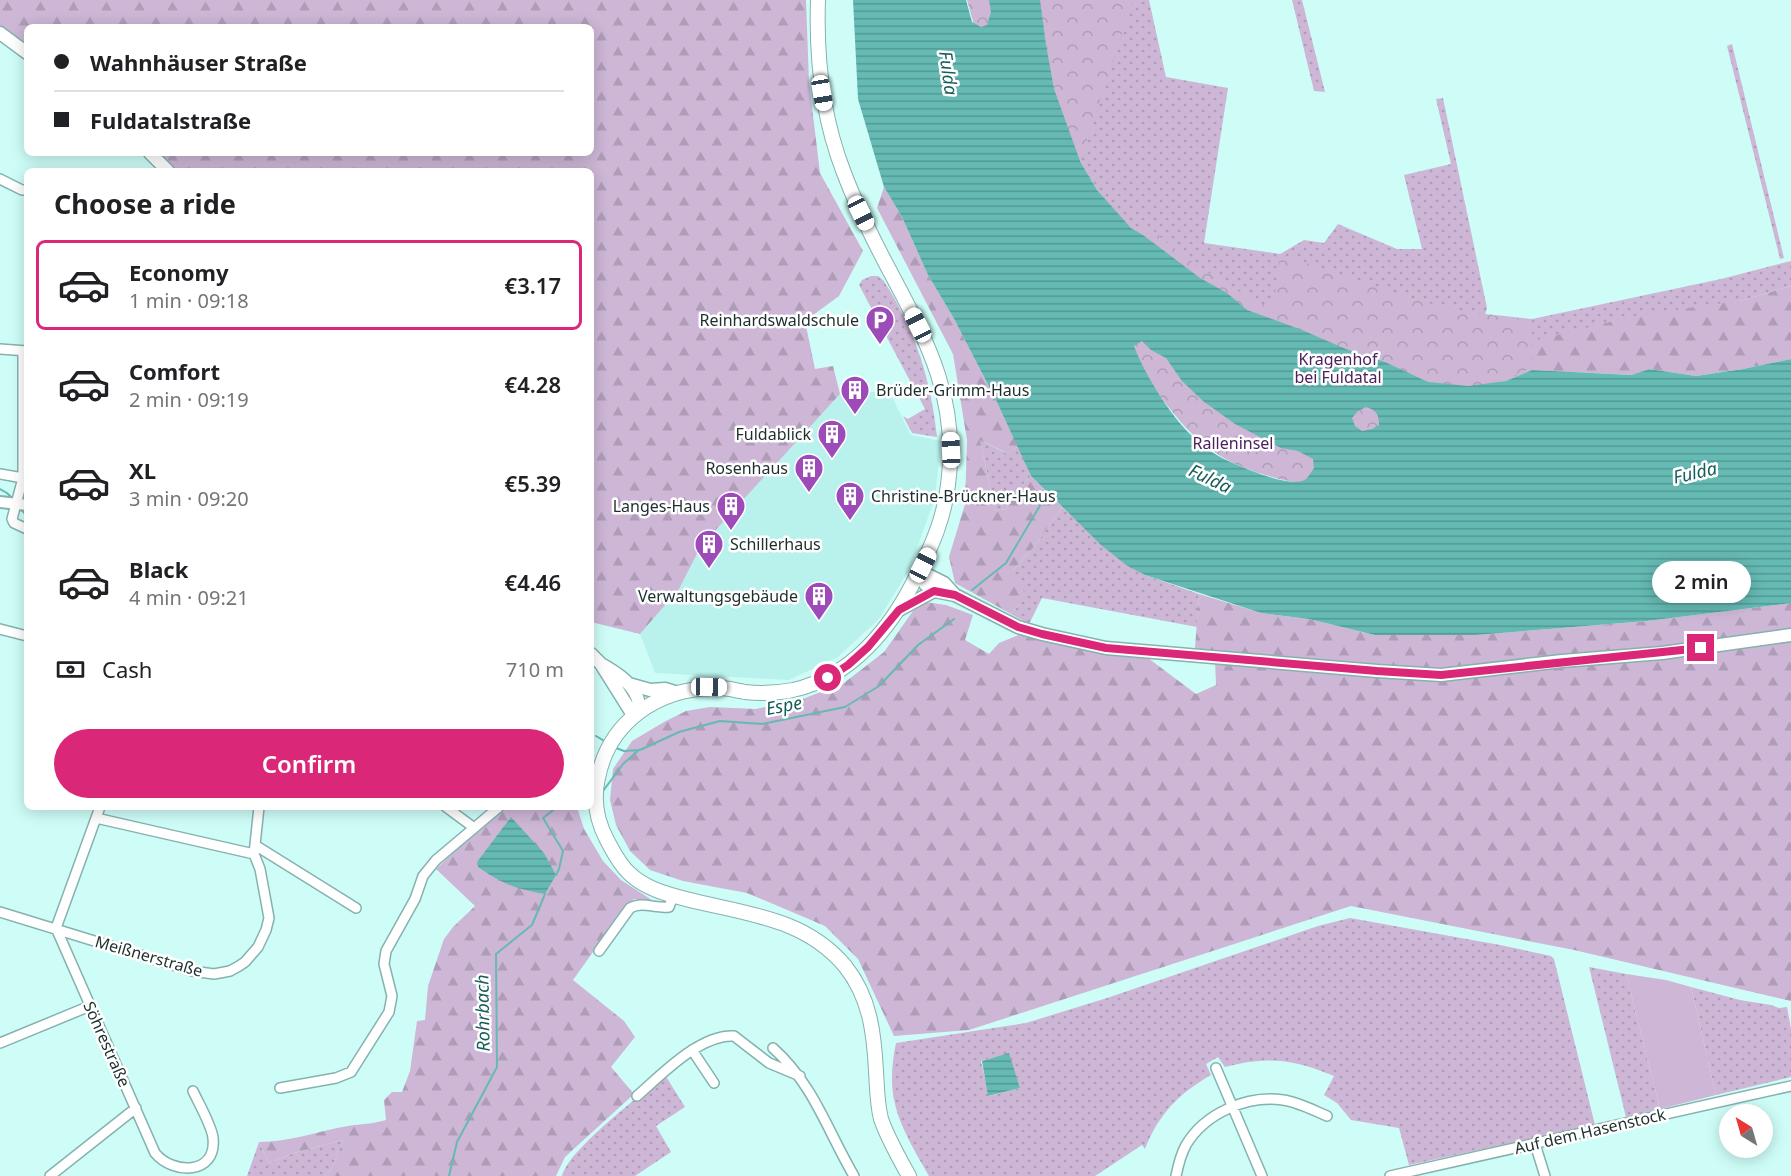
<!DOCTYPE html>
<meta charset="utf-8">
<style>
body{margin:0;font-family:"Noto Sans",sans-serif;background:#f6f6f6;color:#202124;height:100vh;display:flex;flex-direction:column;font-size:22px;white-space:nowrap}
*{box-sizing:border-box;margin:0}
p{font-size:20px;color:#757577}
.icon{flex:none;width:33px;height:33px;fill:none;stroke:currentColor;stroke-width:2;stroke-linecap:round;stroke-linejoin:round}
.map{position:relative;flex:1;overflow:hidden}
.sheet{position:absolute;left:24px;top:168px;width:570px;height:642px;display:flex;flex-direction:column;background:#fff;border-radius:9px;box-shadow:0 3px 15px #0003}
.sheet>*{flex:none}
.banner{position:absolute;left:24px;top:24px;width:570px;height:132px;border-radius:9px;box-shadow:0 3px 15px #0003;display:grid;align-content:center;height:132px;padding:0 30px;background:#fff}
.needle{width:39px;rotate:323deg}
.fabs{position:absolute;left:1719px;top:1104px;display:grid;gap:12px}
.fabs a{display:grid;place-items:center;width:54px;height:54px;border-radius:50%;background:#fff;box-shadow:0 3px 15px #0003;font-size:30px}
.end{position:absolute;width:27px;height:27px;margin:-14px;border:8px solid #db2777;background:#fff;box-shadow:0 0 0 3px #fff}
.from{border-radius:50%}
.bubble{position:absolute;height:42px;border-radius:21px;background:#fff;box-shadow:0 3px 15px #0003;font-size:20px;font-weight:600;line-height:42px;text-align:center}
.car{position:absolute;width:18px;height:36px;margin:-18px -9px;border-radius:8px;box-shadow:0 0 4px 2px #0007;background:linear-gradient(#fff 24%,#345 0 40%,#fff 0 76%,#345 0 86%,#fff 0)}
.banner b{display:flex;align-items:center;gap:21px;height:57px;font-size:22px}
.banner b+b{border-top:2px solid #e0e0e0}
.banner i{width:15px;height:15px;background:#202124}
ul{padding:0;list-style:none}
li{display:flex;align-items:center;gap:18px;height:90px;margin:0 12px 9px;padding:0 18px;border:3px solid transparent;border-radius:9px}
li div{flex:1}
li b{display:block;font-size:22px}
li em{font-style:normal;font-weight:600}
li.selected{border-color:#db2777}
li>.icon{width:54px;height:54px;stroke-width:1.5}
h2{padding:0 30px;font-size:27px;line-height:72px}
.pay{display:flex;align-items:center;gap:15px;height:66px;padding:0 30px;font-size:22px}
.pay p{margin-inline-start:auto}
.button{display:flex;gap:12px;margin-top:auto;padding:12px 30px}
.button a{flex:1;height:69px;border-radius:36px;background:#db2777;color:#fff;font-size:24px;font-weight:600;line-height:69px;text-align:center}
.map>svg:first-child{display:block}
</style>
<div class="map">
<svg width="1791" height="1176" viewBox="0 0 1791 1176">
<defs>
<pattern id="grass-dots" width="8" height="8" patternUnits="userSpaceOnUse" patternTransform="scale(1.5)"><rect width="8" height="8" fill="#cdb6d6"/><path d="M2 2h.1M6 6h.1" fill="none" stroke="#af9db8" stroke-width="1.8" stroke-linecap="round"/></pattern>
<pattern id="forest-firs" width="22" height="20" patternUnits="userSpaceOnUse" patternTransform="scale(1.5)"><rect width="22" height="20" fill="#cdb6d6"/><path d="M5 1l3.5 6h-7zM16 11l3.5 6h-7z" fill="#af9db8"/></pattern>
<pattern id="park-crowns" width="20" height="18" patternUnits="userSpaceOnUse" patternTransform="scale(1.5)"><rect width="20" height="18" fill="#cdb6d6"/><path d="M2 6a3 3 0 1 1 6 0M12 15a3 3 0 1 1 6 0" fill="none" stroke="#af9db8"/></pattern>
<pattern id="water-rules" width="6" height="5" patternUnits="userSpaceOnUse" patternTransform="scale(1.5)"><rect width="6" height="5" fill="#66bab4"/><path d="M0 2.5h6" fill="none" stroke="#539893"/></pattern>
</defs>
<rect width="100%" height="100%" fill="#cefdf8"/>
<path fill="#b9f2ed" d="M 889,391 L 911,435 L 941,441 L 935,498 L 909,570 L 879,619 L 838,657 L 789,680 L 655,673 L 640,634 L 679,589 L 701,546 L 840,394 Z"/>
<path fill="url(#grass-dots)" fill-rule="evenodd" d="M 1040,0 L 1149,0 L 1166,77 L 1228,88 L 1204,243 L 1280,254 L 1304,240 L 1324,243 L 1338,224 L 1397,249 L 1422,249 L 1404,175 L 1451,164 L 1436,99 L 1443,98 L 1487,308 L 1485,314 L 1532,319 L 1721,279 L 1791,261 L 1791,286 L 1744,300 L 1534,341 L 1532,370 L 1506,381 L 1468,386 L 1269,319 L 1143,235 L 1131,228 L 1117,214 L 1097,190 L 1080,161 Z
M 1292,0 L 1302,0 L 1325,92 L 1314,91 Z
M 1732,44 L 1784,258 L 1780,259 L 1727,46 Z
M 871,276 L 878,276 L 883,280 C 915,328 931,380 937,437 L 912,433 L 903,416 L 908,419 L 925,409 L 859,285 L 862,280 Z
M 980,440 L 1006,453 L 1018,447 L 1031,476 L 1015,493 L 1006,509 L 995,511 Z
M 1062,507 L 1111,553 L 1145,575 L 1199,594 L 1197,627 L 1042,598 L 1029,624 L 1011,614 L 1019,605 L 1013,570 L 1034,547 Z
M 1350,918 L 1500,945 L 1551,956 L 1554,959 L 1595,1125 L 1409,1165 L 1399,1128 L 1351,1120 L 1337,1103 L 1324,1095 L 1334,1076 C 1293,1059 1268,1056 1225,1067 L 1218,1057 L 1206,1064 L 1211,1075 C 1178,1094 1159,1114 1145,1149 L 1142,1145 L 1095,1176 L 929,1176 C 917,1155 900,1127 895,1104 C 890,1085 892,1061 896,1043 L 1026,1023 L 1107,998 L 1318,926 ZM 1008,1054 L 1020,1088 L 989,1096 L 981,1061 Z
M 1589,967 L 1626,974 L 1660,1109 L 1626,1117 Z
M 1691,987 L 1740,1000 L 1771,1005 L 1779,1008 L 1787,1007 L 1791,1029 L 1791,1077 L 1716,1095 Z
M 665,1075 L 685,1107 L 656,1126 L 671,1152 L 635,1176 L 562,1176 C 569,1149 641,1095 665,1075 Z
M 343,1140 L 332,1169 L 325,1176 L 247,1176 L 259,1142 L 269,1163 L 294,1153 Z"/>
<path fill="url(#forest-firs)" d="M 0,0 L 806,0 L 809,82 L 820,173 L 863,251 L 839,296 L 805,321 L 815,369 L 833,366 L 840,394 L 701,546 L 679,589 L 640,634 L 591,622 L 591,171 L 166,171 L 147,153 L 591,153 L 591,27 L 27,27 L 27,51 L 0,28 Z
M 884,187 L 902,217 L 928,275 L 953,317 L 996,400 L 1018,447 L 1007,453 L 980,440 L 995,511 L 1006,509 L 1015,493 L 1031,476 L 1062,507 L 1034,547 L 1013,570 L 1024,591 L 1019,605 L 1011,614 L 955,583 L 949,557 L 965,504 L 967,440 L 953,354 L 877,208 Z
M 1791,286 L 1791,359 L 1743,369 L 1696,376 L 1649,369 L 1633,375 L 1532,370 L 1533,341 L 1634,316 L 1744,300 Z
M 1199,594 L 1261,613 L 1309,619 L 1375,635 L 1476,635 L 1647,621 L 1791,603 L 1791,1001 L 1574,950 L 1351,906 L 969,1030 L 894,1036 L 858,959 L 825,926 L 747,893 L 683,881 L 650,870 L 630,851 L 616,825 L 610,800 L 613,769 L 632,741 L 664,722 L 686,711 L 710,707 L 756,709 L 800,700 L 844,683 L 884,652 L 913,611 L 926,602 L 946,605 L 973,615 L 965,640 L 989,654 L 999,643 L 1021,634 L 1106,654 L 1148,658 L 1196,694 L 1216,685 L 1215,661 L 1195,648 Z
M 507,807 L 577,807 L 584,829 L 603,861 L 621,880 L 658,904 L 634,899 L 628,903 L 573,980 L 624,1021 L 635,1037 L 611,1067 L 634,1094 L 565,1157 L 556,1176 L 325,1176 L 332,1169 L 343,1140 L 294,1153 L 269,1163 L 259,1142 C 289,1142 319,1131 348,1126 C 361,1124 373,1124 386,1120 L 384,1100 L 392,1092 L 402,1092 L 410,1071 L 417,1021 L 425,1020 L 428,986 L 444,939 L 453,927 L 475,906 L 436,869 L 476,831 Z"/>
<path fill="url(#park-crowns)" d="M 967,0 L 1133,0 L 1079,164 L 1096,193 L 1128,232 L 1149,227 C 1186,260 1228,288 1273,309 L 1280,254 L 1410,299 L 1477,314 L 1532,320 L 1533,367 C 1473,394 1416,424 1357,455 C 1346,460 1310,482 1300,482 C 1289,482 1276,478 1265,475 C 1208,458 1187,432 1153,387 L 978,39 Z"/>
<path fill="#cdb6d6" d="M 1626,974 L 1666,980 L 1691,987 L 1716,1095 L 1660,1109 Z"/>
<path fill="url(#water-rules)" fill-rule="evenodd" d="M 853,0 L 966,0 L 972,22 L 981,27 L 987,25 L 991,12 L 989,0 L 1040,0 L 1046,45 L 1054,89 L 1080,161 L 1097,190 L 1131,228 L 1143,235 L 1200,278 L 1227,293 L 1247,310 L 1302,330 L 1346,349 L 1385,362 L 1428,382 L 1468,386 L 1506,381 L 1532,370 L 1632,375 L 1649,369 L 1696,376 L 1743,369 L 1791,359 L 1791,603 L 1647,621 L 1476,635 L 1375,635 L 1309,619 L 1261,613 L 1145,575 L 1126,565 L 1101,545 L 1031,476 L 996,400 L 953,317 L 928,275 L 902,217 L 884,187 L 858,99 ZM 1142,341 L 1151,350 L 1166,358 L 1182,381 L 1203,401 L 1235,424 L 1281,448 L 1298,451 L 1313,459 L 1314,468 C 1312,471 1309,476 1306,479 C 1292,490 1239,466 1224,459 C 1212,453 1200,444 1191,435 C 1170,415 1144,373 1134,346 ZM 1366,407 C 1376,410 1379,414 1379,425 L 1372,429 L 1362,431 L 1355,426 L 1352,418 L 1358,411 Z
M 511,817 L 544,853 L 556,875 L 545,894 C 515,889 503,884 478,867 L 477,862 Z
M 1009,1053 L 1020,1088 L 988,1096 L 982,1061 Z"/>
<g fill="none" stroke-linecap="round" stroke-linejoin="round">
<path stroke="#66bab4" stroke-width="2" d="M 0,489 L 7,493 L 12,498
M 19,507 L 27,516
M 972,590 L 1006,563 L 1048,492
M 596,736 L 606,742
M 616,748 L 624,751 L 640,750 L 679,732 L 720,721 L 762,724 L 845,707 L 879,686 L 918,645 L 954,619
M 603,791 L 623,764 L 639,750
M 556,875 L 559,869 L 563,851 L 543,818 L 557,807
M 449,1176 L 457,1142 L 497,1067 L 496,954 L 532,925 L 545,894"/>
<g stroke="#85b2ae" stroke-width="12">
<path id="minor" d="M 0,179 L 22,190 L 27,190
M 0,349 L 27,351
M 23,351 L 23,478 L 12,519 L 14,523 L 27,529
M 0,474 L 23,478
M 0,629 L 27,636
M 100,807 L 56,928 L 155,1153 C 173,1175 217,1175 213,1138 C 212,1126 198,1102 193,1091
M 446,807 L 473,827
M 96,818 L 254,854
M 255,845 L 356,908
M 0,912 L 192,971 L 214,974 L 230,971 L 239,966 L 245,962 L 258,947 L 266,930 L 269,918 L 260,869 L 254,854 L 259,807
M 599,951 L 630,908 C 643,901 655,909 669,907 L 673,896
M 0,1043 L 90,1006
M 773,1048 C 814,1085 827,1130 854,1176
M 692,1050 L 714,1083
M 1216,1068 L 1262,1176
M 280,1088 L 336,1078 L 351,1072 L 389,1012 L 392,996 L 384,964 L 386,951 L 415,899 L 423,876 L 436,860 L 499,807
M 637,1096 C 661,1075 700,1034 734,1036 L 769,1063 L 800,1076
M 1535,1144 L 1545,1176
M 50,1176 L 136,1108
M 1176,1176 C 1178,1166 1181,1154 1186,1145 C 1205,1113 1247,1095 1283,1100 C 1298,1102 1313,1110 1327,1116
M 1390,1176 L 1791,1086"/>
</g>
<g stroke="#85b2ae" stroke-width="14">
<path id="tertiary" d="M 0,502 L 27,505"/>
</g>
<g stroke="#85b2ae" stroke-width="15">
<path id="secondary" d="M 0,33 L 27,53
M 150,153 L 168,171
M 920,571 L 925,584 L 934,591 L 955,595 L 1018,627 L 1042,634 L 1106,648 L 1377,671 L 1441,675 L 1562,661 L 1662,653 L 1791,635
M 920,571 L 944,583 L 955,595
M 899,610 L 934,591
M 591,654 L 601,664 L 633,715 L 639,704 C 636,685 617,673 601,664
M 629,684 L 650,690 L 665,689 L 678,693"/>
</g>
<g stroke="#85b2ae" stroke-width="16">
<path id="primary" d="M 818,0 C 816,59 822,117 844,173 C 855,202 869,231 884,260 C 924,336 960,395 948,485 C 944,518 932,546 917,575 C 892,627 852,677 793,690 C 777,693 761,694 745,692 C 734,690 724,687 713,688 C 657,689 609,722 598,778 C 593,799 597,821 607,840 C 613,851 619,864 629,873 C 644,888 666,894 686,899 C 744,914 804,917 845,966 C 870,997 874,1033 876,1071 C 877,1087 877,1103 881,1119 C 888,1139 899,1158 909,1176"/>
</g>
<use href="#minor" stroke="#fff" stroke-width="9"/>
<use href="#tertiary" stroke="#fff" stroke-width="10"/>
<use href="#secondary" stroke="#fff" stroke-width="12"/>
<use href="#primary" stroke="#fff" stroke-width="14"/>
</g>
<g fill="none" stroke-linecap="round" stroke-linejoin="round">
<path stroke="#db2777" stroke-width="8" d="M 828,678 L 848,665 L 868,647 L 899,610 L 934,591 L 955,595 L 1018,627 L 1042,634 L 1106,648 L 1377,671 L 1441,675 L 1701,648"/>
</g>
<defs>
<g id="parking-pin" transform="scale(1.5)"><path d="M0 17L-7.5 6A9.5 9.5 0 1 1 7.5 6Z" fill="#9e4bba" stroke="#fff"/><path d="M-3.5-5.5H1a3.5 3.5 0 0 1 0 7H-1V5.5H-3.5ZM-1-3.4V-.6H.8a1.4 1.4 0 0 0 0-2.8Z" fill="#fff"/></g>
<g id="building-pin" transform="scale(1.5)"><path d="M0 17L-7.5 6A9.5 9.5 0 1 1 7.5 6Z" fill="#9e4bba" stroke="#fff"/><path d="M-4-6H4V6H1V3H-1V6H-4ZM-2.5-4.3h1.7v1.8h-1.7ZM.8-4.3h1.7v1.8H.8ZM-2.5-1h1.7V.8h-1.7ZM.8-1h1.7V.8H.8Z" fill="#fff"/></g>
</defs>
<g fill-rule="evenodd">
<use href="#parking-pin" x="880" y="320"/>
<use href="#building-pin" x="855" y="390"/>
<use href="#building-pin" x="832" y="434"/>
<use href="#building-pin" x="809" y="468"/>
<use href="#building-pin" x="850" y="496"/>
<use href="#building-pin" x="731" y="506"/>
<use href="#building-pin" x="709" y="544"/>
<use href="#building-pin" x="819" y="596"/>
</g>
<g text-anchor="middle" stroke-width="5" stroke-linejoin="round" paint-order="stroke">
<g font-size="16" fill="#1c2f2d" stroke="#fff" text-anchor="end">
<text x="859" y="326">Reinhardswaldschule</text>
<text x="876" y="396" text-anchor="start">Brüder-Grimm-Haus</text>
<text x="811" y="440">Fuldablick</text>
<text x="788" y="474">Rosenhaus</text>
<text x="871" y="502" text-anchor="start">Christine-Brückner-Haus</text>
<text x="710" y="512">Langes-Haus</text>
<text x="730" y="550" text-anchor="start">Schillerhaus</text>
<text x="798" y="602">Verwaltungsgebäude</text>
</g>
<g font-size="16" fill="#4e205e" stroke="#fff">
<text x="1338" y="365">Kragenhof<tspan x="1338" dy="18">bei Fuldatal</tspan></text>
<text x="1233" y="449">Ralleninsel</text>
</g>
<g font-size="16" fill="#1c2f2d" stroke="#fff">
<text transform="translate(149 956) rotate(16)" y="6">Meißnerstraße</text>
<text transform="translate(107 1044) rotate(66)" y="6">Söhrestraße</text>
<text transform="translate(1590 1131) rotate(-13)" y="6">Auf dem Hasenstock</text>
</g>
<g font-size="18" font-style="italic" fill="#165d59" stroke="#fff">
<text transform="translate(948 73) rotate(82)" y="6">Fulda</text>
<text transform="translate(1695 473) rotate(-13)" y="6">Fulda</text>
<text transform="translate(1210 479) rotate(25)" y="6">Fulda</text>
<text transform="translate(784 706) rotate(-11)" y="6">Espe</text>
<text transform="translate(483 1013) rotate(-91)" y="6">Rohrbach</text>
</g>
</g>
</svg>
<div class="fabs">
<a><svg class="needle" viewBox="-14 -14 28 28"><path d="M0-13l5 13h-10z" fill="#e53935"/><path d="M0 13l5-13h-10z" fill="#757577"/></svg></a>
</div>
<i class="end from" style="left:828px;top:678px"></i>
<i class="end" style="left:1701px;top:648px"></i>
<div class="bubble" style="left:1652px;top:561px;width:99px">2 min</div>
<i class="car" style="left:822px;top:93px;rotate:170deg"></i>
<i class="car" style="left:861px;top:213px;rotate:154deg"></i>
<i class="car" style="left:918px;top:325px;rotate:333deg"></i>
<i class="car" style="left:951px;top:450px;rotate:358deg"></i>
<i class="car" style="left:923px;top:565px;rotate:27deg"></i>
<i class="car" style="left:709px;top:687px;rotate:91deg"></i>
<div class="banner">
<b><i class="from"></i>Wahnhäuser Straße</b>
<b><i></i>Fuldatalstraße</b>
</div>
<section class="sheet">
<h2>Choose a ride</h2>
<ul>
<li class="selected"><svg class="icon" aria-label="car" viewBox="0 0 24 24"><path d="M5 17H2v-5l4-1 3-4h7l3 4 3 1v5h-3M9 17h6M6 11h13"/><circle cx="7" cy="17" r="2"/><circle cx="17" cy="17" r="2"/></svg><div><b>Economy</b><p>1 min · 09:18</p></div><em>€3.17</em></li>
<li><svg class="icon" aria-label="car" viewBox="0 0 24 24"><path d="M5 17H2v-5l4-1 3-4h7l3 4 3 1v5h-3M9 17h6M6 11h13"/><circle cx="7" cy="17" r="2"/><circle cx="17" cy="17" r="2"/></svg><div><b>Comfort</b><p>2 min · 09:19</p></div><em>€4.28</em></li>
<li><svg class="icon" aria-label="car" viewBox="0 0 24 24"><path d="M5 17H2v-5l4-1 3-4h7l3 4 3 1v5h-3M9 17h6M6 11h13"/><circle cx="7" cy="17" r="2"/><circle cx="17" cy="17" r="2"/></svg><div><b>XL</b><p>3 min · 09:20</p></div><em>€5.39</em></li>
<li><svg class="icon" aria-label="car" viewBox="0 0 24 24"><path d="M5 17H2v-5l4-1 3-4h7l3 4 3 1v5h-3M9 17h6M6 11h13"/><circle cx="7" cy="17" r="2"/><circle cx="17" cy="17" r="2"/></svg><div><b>Black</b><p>4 min · 09:21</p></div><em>€4.46</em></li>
</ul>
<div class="pay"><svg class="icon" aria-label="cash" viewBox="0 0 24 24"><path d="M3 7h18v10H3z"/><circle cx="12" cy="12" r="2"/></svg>Cash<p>710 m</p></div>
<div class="button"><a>Confirm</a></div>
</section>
</div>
